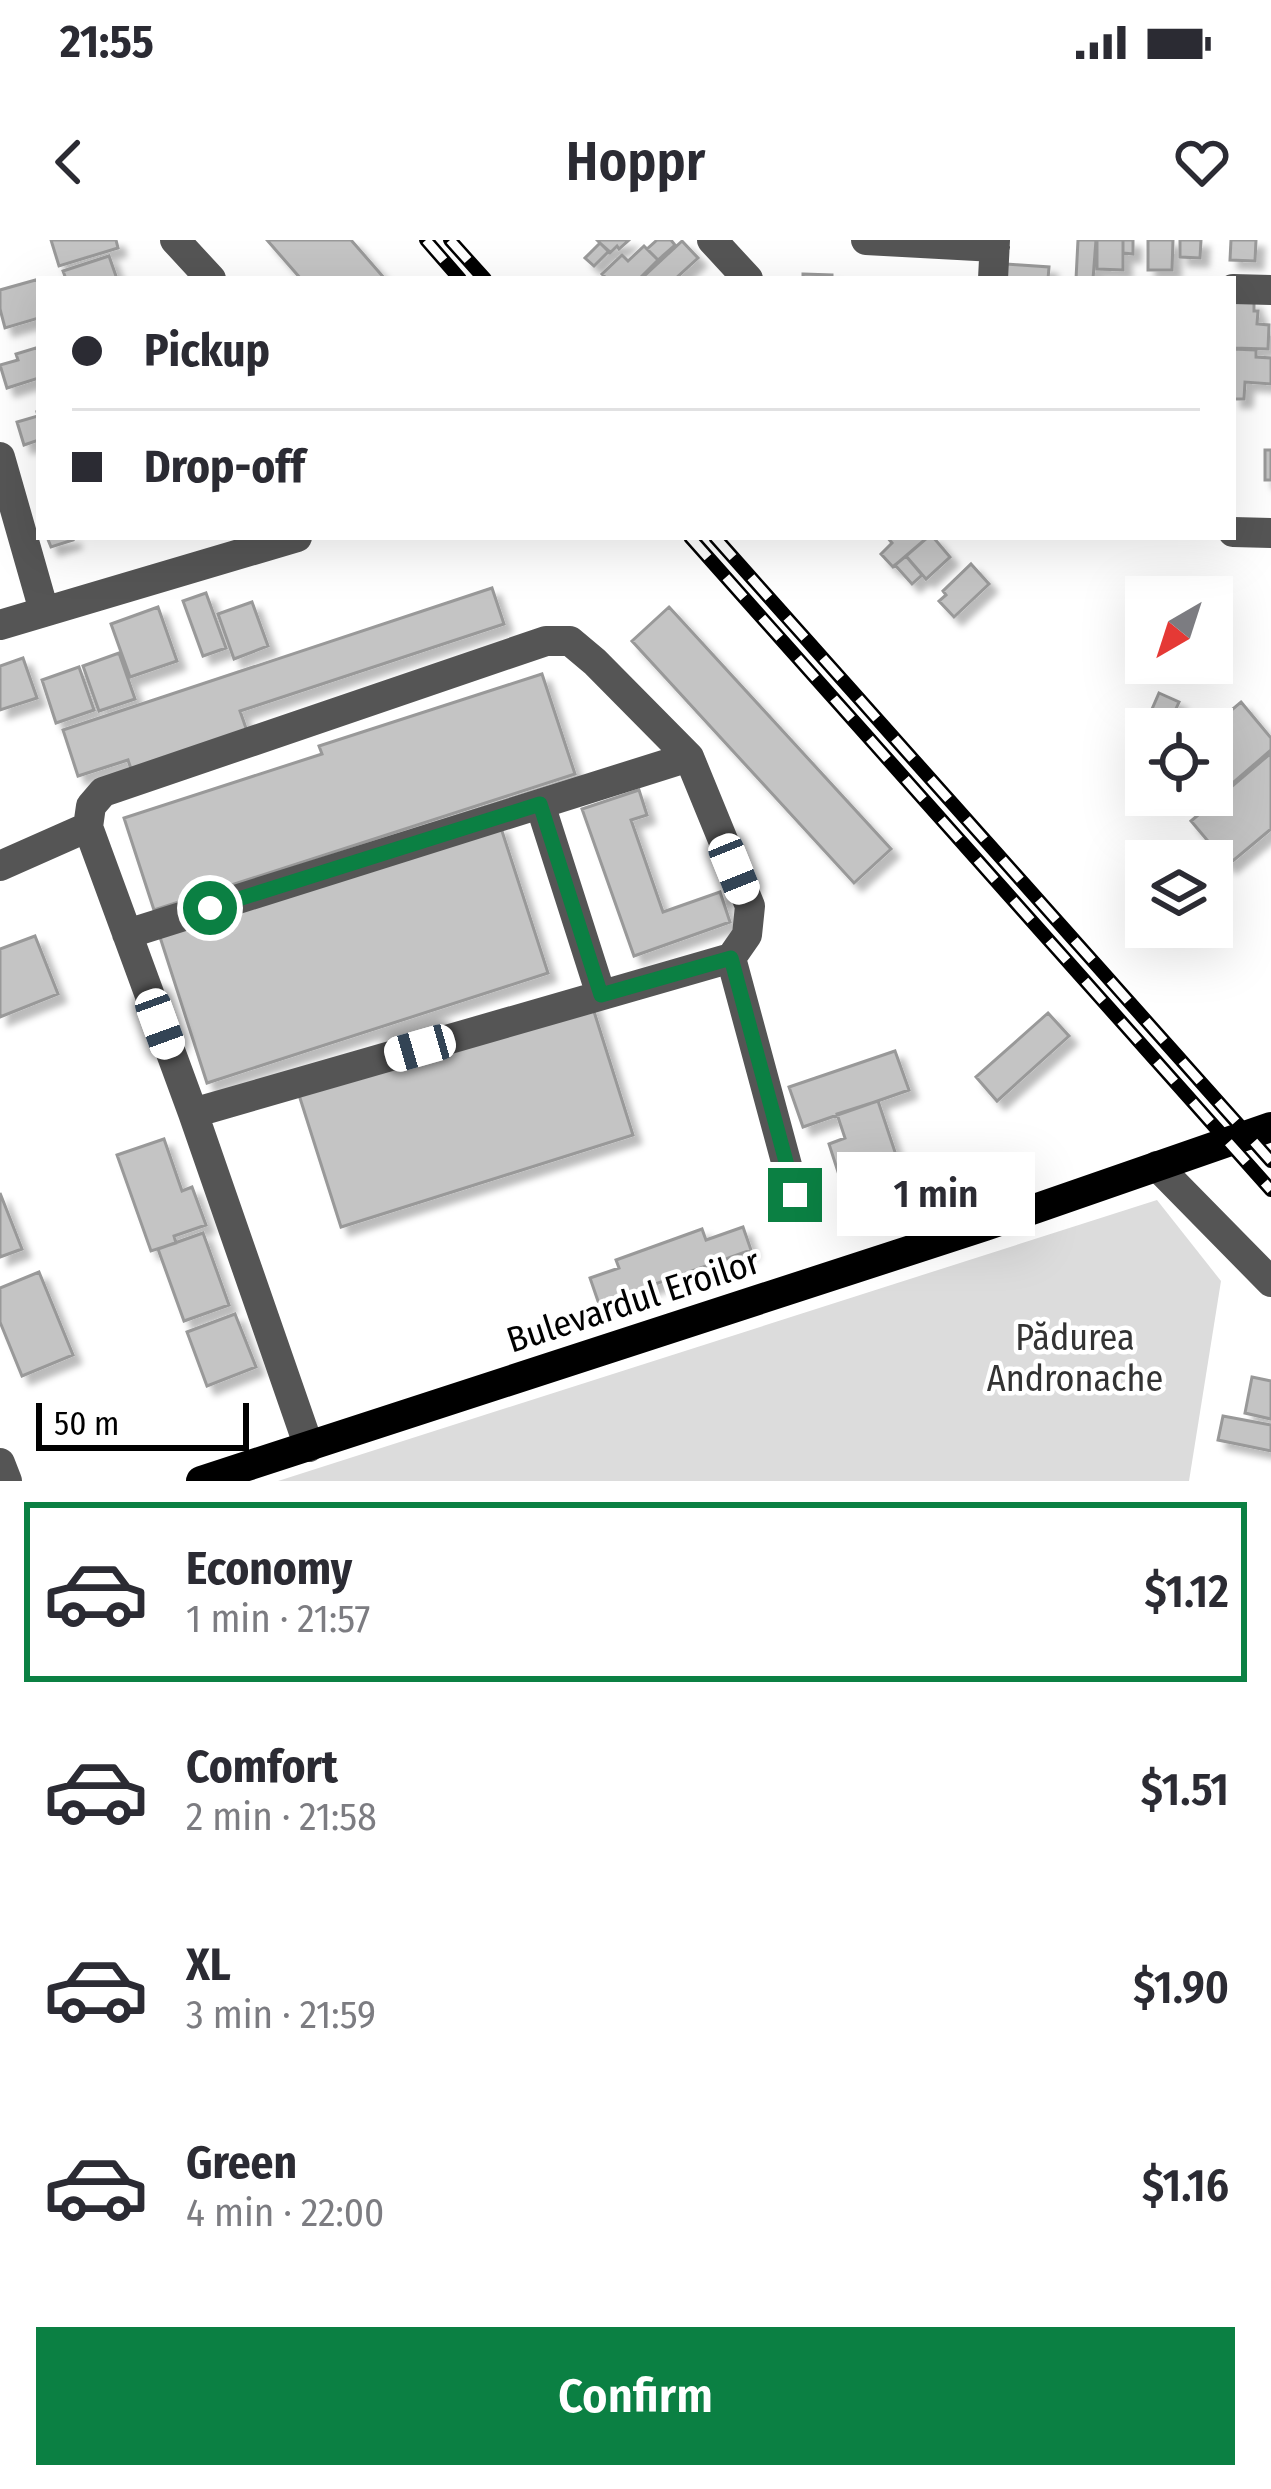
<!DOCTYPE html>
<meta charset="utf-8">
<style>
body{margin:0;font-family:"Fira Sans Condensed",sans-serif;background:#f7f7f7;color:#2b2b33;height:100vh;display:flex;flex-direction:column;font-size:45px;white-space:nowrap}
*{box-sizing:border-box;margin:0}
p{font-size:39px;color:#7c7c81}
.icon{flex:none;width:66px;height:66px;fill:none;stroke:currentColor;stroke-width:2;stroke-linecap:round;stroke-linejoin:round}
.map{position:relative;height:1241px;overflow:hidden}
.side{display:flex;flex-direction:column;background:#fff;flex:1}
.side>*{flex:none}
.banner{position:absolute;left:36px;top:36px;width:1200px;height:264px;border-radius:0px;box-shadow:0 12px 48px #0002;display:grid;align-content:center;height:264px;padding:0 36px;background:#fff}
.needle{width:78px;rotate:219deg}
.fabs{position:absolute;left:1125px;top:336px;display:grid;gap:24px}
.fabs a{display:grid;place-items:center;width:108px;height:108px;border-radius:0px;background:#fff;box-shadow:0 12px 48px #0002;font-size:60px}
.scale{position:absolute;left:36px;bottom:30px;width:213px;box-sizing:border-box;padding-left:12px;border:6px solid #000;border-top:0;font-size:33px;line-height:42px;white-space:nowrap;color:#000;-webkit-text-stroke:9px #fff;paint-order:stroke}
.end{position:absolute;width:54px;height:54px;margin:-27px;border:15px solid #0b8043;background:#fff;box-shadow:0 0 0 6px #fff}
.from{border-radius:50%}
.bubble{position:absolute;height:84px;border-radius:0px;background:#fff;box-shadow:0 12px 48px #0002;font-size:39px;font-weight:600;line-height:84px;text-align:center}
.car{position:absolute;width:36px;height:72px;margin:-36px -18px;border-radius:15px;box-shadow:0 0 9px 3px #0007;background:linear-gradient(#fff 24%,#345 0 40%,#fff 0 76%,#345 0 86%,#fff 0)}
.banner b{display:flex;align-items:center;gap:42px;height:114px;font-size:45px}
.banner b+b{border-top:3px solid #e1e1e2}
.banner i{width:30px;height:30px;background:#2b2b33}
ul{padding:21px 0 0;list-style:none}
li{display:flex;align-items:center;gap:36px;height:180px;margin:0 24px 18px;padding:0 12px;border:6px solid transparent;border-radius:0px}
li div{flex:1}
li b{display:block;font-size:45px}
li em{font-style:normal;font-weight:600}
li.selected{border-color:#0b8043}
li>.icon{width:108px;height:108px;stroke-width:1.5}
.primary-button{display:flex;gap:24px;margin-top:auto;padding:24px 36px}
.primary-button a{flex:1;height:138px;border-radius:0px;background:#0b8043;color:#fff;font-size:48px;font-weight:600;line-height:138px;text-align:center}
.status{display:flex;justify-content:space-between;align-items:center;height:84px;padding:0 60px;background:#fff;direction:ltr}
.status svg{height:33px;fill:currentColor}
header{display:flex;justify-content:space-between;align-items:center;height:156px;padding:0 36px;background:#fff;font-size:54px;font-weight:600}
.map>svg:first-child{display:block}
</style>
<div class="status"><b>21:55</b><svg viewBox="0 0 49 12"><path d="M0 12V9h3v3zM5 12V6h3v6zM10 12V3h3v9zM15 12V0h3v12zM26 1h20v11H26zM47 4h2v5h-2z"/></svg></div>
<header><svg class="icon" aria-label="back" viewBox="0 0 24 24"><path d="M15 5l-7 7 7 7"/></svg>Hoppr<svg class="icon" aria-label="heart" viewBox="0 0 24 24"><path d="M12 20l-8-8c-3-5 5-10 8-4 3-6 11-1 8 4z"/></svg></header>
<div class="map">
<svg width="1271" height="1241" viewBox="0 0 1271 1241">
<defs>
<filter id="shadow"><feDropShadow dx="8" dy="8" stdDeviation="3" flood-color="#0004"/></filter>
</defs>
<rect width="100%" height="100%" fill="#fff"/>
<path fill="#dcdcdc" d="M 1157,960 L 1221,1041 L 1189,1241 L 278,1241 Z"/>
<path fill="#c4c4c4" stroke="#999" stroke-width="3" filter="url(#shadow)" d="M 51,0 L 116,0 L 118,8 L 59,26 Z
M 267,0 L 351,0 L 385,39 L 301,39 Z
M 597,0 L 629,0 L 619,9 L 617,6 L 610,13 Z
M 657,0 L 671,0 L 675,5 L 658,20 L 647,9 Z
M 1078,0 L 1096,0 L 1093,39 L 1076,39 Z
M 1097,0 L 1123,0 L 1123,30 L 1097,29 Z
M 1123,0 L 1133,0 L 1133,14 L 1123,13 Z
M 1148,0 L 1173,0 L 1172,30 L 1148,30 Z
M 1180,0 L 1201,0 L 1200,18 L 1180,17 Z
M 1231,0 L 1256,0 L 1255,21 L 1230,20 Z
M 682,1 L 698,18 L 675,39 L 641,39 Z
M 600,3 L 609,11 L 594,26 L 585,18 Z
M 644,6 L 658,20 L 639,39 L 607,39 L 602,34 L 622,15 L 628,21 Z
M 109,16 L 117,39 L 66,39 L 63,31 Z
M 1006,24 L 1049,27 L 1048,39 L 1005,39 Z
M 803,34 L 832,35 L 832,39 L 803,39 Z
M 39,39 L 39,78 L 5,88 L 0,69 L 0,50 Z
M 1233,61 L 1254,62 L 1254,71 L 1258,71 L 1257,84 L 1269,85 L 1268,109 L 1233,108 Z
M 39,107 L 39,138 L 7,148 L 0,125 L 18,120 L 16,114 Z
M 1233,109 L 1256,110 L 1256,117 L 1271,118 L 1271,144 L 1245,142 L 1244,159 L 1233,159 Z
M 37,172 L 39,172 L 39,200 L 24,205 L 17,182 L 38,176 Z
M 1265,210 L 1271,210 L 1271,240 L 1265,240 Z
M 47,297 L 72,297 L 73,300 L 51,307 Z
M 887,297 L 928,297 L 893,327 L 881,314 L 892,303 Z
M 928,297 L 933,297 L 950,317 L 926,339 L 906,316 Z
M 906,316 L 922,335 L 912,344 L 895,325 Z
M 971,324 L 989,344 L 954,377 L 939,361 L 946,355 L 943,351 Z
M 492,348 L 504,384 L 240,471 L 247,491 L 131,529 L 128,520 L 78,536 L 63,490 Z
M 206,353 L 226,408 L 203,416 L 183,361 Z
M 252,362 L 268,406 L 234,419 L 218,374 Z
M 158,367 L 177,421 L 130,437 L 111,384 Z
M 669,367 L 891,609 L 854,643 L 632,401 Z
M 119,413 L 135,459 L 99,471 L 83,426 Z
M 23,418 L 37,458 L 0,470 L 0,426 Z
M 79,427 L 94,470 L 56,483 L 42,440 Z
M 542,434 L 575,534 L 154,670 L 124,578 L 322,514 L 319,506 Z
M 1159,453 L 1179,462 L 1167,489 L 1146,489 L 1146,510 L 1136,506 Z
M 1241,462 L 1271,498 L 1271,510 L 1212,561 L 1207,555 L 1212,555 L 1212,489 L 1209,489 Z
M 1271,513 L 1271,589 L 1228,625 L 1191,581 Z
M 639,550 L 647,575 L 631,580 L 663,672 L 720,652 L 730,682 L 634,716 L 582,569 Z
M 500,585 L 548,733 L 207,843 L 159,694 Z
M 35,696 L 58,754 L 0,777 L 0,709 Z
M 591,762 L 633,895 L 341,987 L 299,855 Z
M 1048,773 L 1069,796 L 997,861 L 976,837 Z
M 895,811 L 909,850 L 803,887 L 789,847 Z
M 878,861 L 905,942 L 847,960 L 829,904 L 845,898 L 837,874 Z
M 164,899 L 182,951 L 192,947 L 206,985 L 174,996 L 176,1003 L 151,1011 L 117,915 Z
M 0,953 L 22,1009 L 0,1017 Z
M 743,987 L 751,1010 L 599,1064 L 590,1038 L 619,1028 L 616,1020 L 702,989 L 706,1000 Z
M 203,993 L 229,1065 L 184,1081 L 158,1009 Z
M 39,1032 L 73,1115 L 22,1136 L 0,1082 L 0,1048 Z
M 235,1074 L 256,1127 L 207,1146 L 187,1092 Z
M 1252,1137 L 1271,1141 L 1271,1179 L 1245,1173 Z
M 1223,1176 L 1271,1185 L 1271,1211 L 1218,1200 Z"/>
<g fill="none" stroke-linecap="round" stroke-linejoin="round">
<path stroke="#555" stroke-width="30" d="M 175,0 L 211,39
M 712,0 L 748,39
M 866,0 L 995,7
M 993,39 L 995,0
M 1233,49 L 1271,50
M 0,217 L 44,371
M 1233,292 L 1271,293
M 0,385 L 297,297
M 540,564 L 601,755
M 0,626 L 88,587
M 127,694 L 689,517
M 193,873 L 731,718 L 795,955
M 1157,926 L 1271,1042
M 309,1207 L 193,873 L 88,587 L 91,566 L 103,552 L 546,401 L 570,401 L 595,422 L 689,517 L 750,666 L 747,695 L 731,718
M 0,1223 L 7,1241"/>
<path stroke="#000" stroke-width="30" d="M 201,1241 L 985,986 L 1271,887"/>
<g stroke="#000" stroke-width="14">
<path id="rail" d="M 426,0 L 460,39
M 450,0 L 485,39
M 690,297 L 1271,950
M 715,297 L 1271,921"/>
</g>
<use href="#rail" stroke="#fff" stroke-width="9" stroke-dasharray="27" stroke-linecap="butt"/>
</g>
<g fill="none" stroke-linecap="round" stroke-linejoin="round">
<path stroke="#0b8043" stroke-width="15" d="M 210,668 L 540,564 L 601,755 L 731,718 L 795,955"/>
</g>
<g text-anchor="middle" stroke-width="9" stroke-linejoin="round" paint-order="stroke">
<g font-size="36" fill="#000" stroke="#fff">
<text transform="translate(633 1060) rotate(-18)" y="13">Bulevardul Eroilor</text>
</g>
<g font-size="36" fill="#333" stroke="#fff">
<text x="1075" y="1110">Pădurea<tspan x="1075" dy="41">Andronache</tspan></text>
</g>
</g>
</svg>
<div class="fabs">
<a><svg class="needle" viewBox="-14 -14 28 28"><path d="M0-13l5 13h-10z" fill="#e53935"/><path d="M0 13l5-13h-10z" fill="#7c7c81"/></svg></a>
<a><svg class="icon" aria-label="locate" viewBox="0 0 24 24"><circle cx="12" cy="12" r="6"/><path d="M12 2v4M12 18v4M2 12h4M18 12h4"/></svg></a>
<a><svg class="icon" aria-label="layers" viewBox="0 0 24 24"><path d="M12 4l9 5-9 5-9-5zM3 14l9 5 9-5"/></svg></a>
</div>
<div class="scale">50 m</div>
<i class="end from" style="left:210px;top:668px"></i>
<i class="end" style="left:795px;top:955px"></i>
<div class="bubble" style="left:837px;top:912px;width:198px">1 min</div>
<i class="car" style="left:734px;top:629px;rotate:158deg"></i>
<i class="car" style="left:160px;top:784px;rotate:160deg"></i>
<i class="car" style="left:420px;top:808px;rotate:254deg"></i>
<div class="banner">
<b><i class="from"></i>Pickup</b>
<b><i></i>Drop-off</b>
</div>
</div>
<section class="side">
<ul>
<li class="selected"><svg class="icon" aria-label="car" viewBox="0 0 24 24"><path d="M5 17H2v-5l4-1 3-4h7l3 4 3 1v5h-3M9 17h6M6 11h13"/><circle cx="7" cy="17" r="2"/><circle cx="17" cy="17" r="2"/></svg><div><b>Economy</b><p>1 min · 21:57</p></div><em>$1.12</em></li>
<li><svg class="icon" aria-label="car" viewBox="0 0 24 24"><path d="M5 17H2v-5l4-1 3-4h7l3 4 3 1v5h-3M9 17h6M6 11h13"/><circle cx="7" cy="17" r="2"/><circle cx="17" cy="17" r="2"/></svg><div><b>Comfort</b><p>2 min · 21:58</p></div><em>$1.51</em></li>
<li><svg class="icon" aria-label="car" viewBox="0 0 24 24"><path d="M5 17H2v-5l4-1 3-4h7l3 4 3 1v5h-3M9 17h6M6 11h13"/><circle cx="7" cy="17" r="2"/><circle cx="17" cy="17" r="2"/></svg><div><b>XL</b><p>3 min · 21:59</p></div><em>$1.90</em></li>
<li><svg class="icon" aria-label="car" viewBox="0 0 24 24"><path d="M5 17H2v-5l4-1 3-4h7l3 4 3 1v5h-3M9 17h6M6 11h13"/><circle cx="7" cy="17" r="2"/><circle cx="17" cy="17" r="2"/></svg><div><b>Green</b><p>4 min · 22:00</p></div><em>$1.16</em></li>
</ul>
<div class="primary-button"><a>Confirm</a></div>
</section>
